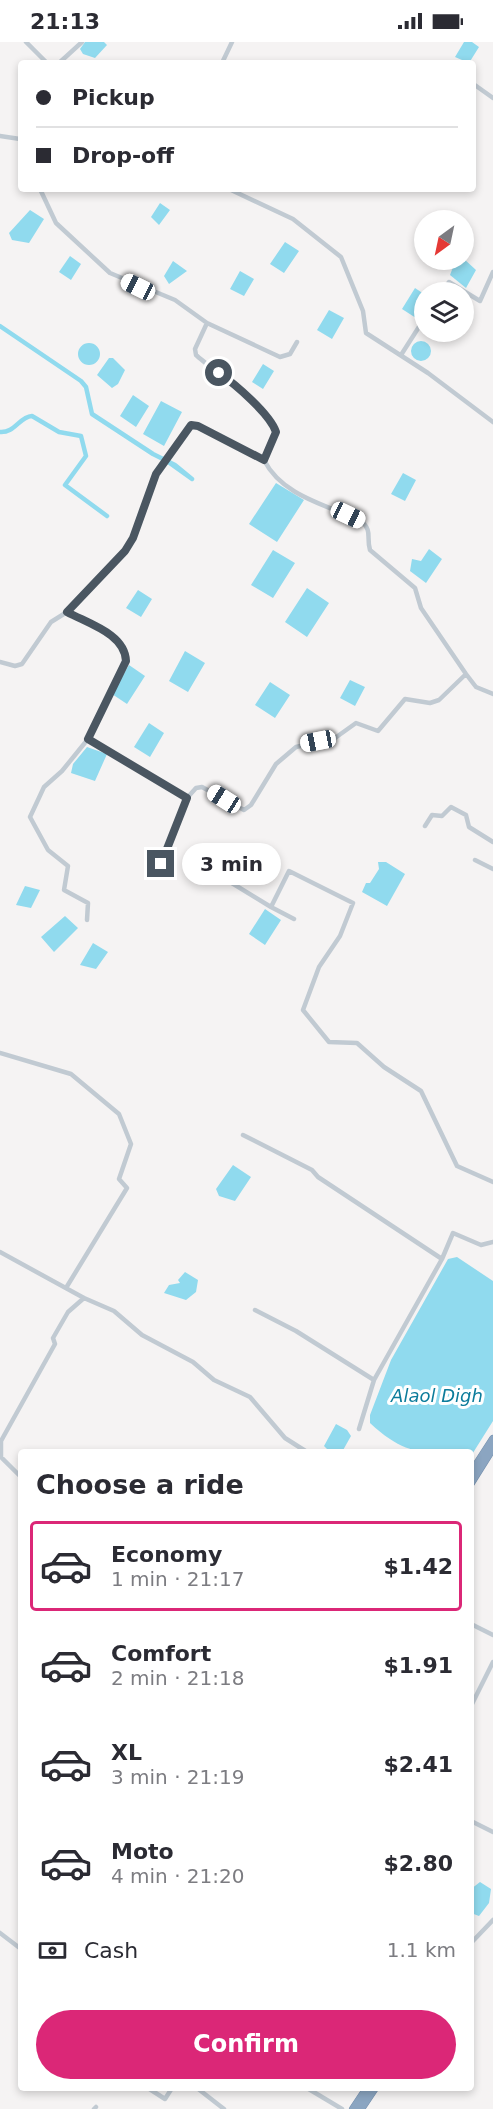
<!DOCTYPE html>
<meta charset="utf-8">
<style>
body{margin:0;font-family:"DejaVu Sans",sans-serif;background:#f2f2f3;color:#2b2b33;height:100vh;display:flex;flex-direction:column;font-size:22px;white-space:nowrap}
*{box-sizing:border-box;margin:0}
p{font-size:20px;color:#7c7c81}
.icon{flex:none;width:33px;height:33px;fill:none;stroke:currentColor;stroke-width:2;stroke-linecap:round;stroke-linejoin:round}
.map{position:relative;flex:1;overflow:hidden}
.details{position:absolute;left:18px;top:1407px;width:456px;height:642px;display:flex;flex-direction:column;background:#fff;border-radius:6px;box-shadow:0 3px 9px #0003}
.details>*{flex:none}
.top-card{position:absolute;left:18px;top:18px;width:458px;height:132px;border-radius:6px;box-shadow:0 3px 9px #0003;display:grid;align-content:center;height:132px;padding:0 18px;background:#fff}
.needle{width:39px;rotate:213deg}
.buttons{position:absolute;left:414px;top:168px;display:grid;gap:12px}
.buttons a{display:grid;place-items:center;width:60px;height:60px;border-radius:50%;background:#fff;box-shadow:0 3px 9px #0003;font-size:30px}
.end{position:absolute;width:27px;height:27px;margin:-14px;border:8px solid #4a5661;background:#fff;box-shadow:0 0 0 3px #fff}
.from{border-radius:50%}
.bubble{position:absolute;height:42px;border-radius:21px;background:#fff;box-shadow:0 3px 9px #0003;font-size:20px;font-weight:600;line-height:42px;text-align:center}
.car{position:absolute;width:18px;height:36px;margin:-18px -9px;border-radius:8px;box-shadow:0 0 4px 2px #0007;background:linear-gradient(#fff 24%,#345 0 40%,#fff 0 76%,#345 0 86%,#fff 0)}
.top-card b{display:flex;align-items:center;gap:21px;height:57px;font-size:22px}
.top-card b+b{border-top:2px solid #e1e1e2}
.top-card i{width:15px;height:15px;background:#2b2b33}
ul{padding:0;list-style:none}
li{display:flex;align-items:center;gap:18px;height:90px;margin:0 12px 9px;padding:0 6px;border:3px solid transparent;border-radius:6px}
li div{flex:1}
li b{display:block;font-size:22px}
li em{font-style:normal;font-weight:600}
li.current{border-color:#db2777}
li>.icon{width:54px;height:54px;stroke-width:1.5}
h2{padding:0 18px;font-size:27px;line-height:72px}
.pay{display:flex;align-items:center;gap:15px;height:66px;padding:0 18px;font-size:22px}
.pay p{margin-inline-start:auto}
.button{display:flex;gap:12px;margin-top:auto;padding:12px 18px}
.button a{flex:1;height:69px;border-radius:36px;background:#db2777;color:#fff;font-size:24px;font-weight:600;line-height:69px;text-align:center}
.status{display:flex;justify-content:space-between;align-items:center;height:42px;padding:0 30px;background:#fff;direction:ltr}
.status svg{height:16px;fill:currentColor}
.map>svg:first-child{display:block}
</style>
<div class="status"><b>21:13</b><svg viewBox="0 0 49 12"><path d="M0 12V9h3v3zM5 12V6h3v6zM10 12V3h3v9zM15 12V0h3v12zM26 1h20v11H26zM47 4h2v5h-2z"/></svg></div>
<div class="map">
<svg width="493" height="2067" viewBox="0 0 493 2067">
<rect width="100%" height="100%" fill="#f5f3f3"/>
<path fill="#90daee" d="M 85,0 L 104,0 L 107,3 L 95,16 L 83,12 L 80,7 Z
M 464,0 L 472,0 L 479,5 L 469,21 L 455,15 Z
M 160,161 L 170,168 L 159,183 L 151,175 Z
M 30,168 L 44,177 L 29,201 L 12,198 L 9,191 Z
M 285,200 L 299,209 L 284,231 L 270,222 Z
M 70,214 L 81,222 L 71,238 L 59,230 Z
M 464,217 L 476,228 L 466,246 L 450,233 L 455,220 Z
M 173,219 L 187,229 L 169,242 L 164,234 Z
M 240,229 L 254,237 L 244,254 L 230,247 Z
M 415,246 L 424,252 L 424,262 L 416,276 L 402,267 Z
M 329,268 L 344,276 L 332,297 L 317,288 Z
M411 309a10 10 0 1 1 20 0a10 10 0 1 1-20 0Z
M78 312a11 11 0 1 1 22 0a11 11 0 1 1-22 0Z
M 109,316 L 113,316 L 125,328 L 118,342 L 112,346 L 97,333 Z
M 263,322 L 274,329 L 263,347 L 252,340 Z
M 133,353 L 149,364 L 136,385 L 120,374 Z
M 161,359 L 182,370 L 164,404 L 143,392 Z
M 403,431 L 416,438 L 405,459 L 391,452 Z
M 276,441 L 304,458 L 277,500 L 249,482 Z
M 429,507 L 442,517 L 426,541 L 410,529 L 412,517 L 421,519 Z
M 273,508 L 295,521 L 273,556 L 251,543 Z
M 307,546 L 329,561 L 307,595 L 285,580 Z
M 138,548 L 152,557 L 141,575 L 126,566 Z
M 185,609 L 205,621 L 188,650 L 169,639 Z
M 129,623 L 145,634 L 127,662 L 112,652 Z
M 350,638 L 365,645 L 355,664 L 340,656 Z
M 270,640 L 290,653 L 275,676 L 255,663 Z
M 149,681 L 164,691 L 150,715 L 134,705 Z
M 87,705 L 107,712 L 95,739 L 71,731 L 73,722 Z
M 378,820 L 386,820 L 405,832 L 387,864 L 362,850 L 366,841 L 370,841 L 379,827 Z
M 25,844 L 40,848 L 31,866 L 16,863 Z
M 265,867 L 281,878 L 265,903 L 249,892 Z
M 65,874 L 78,886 L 54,910 L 41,895 Z
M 93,901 L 108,910 L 96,927 L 80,923 Z
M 233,1123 L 251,1135 L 235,1159 L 219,1154 L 216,1147 Z
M 457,1215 L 493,1239 L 493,1379 L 471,1414 L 471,1410 C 423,1410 408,1416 370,1381 L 370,1373 L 391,1318 L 448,1217 Z
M 185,1230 L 198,1238 L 196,1250 L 186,1258 L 164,1251 L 169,1243 L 180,1241 L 178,1238 Z
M 336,1382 L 347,1388 L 351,1394 L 342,1410 L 330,1410 L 324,1404 Z
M 480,1840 L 491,1847 L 489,1861 L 479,1874 L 471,1871 L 471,1847 Z"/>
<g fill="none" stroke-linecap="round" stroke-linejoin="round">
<path stroke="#90daee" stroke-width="4.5" d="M 0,284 L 81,339 L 86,345 L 92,372 L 153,412 L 175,423 L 192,437 L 164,417
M 0,390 C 15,391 19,375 32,374 L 59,390 L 81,394 L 86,414 L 65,443 L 107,474"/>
<g stroke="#7690ad" stroke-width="8">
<path id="highway" d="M 471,1431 L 493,1397
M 471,1441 L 493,1406
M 353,2067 L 367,2046
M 361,2067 L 375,2046"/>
</g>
<path stroke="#c1cad2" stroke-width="4.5" d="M 26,0 L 47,21
M 59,21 L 82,0
M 222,21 L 232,0
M 472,41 L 493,56
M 0,94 L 20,97
M 21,96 L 21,106
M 40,147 L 56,181 L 110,231 L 175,258 L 207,281 L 195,307 L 196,313 C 211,327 272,369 275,388 C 276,396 267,410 264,418 C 282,454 327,463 361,479 C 373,489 366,495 370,508 L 415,546 L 421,566 L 466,632 L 476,645 L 493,652
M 229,147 L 293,177 L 341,215 L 363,269 L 366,291 L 428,331 L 493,380
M 442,250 L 449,240 L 480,259 L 493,230
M 207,281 L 280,315 L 290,312 L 297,300
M 401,313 L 424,277
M 67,570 C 89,582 125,592 126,619 L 88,697
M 0,620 L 15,624 L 22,622 L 51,580 L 67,570 L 125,509 L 133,496 L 156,432 L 191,383 L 198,384 L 264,418
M 425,784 L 432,773 L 442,774 L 451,765 L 466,773 L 469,785 L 493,800
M 475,818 L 493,827
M 161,822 L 187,756
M 222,835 L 271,865
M 294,877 L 271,865 L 289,829 L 353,861 L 340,894 L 319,925 L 303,968 L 329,1000 L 357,1001 L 384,1025 L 421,1049 L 457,1124 L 493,1140
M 87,878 L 88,861 L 64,848 L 68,824 L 48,808 L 30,775 L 44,745 L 62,729 L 88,697 L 187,756 L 196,746 L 202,745 L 244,768 L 251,763 L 276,722 L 296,705 L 335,696 L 356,681 L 378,689 L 405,657 L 430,661 L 439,658 L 466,632
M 0,1011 L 71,1032 L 119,1072 L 131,1102 L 119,1137 L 127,1146 L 66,1246
M 243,1093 L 312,1128 L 318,1135 L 442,1217 L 453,1191 L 481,1203 L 493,1200
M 0,1210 L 84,1256 L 114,1269 L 142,1293 L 193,1320 L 214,1338 L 250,1355 L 285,1396 L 307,1410
M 255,1268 L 296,1289 L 374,1338
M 359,1387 L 374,1338 L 442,1217
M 21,1435 L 1,1415 L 1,1399 L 55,1302 L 53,1296 L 68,1270 L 84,1256
M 471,1582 L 493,1593
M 471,1664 L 493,1620
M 471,1779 L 493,1790
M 0,1891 L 21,1907
M 471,1901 L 493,1878
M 148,2046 L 165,2057 L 172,2046
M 197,2046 L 224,2067
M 307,2046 L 342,2067
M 94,2067 L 96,2065"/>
<use href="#highway" stroke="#8ba5c1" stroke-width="7"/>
</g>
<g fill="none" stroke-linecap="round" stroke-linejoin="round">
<path stroke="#4a5661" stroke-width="8" d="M 161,822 L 187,756 L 88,697 L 126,619 C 125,592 89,582 67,570 L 125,509 L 133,496 L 156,432 L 191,383 L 198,384 L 264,418 L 276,390 C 270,372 235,342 219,331"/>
</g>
<g text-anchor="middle" stroke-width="6" stroke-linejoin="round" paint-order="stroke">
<g font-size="18" font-style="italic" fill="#0c7c9b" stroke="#fff">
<text x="437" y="1360">Alaol Digh</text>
</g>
</g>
</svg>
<div class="buttons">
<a><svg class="needle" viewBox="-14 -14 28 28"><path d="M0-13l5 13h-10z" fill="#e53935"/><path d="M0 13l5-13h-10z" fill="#7c7c81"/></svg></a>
<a><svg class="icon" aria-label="layers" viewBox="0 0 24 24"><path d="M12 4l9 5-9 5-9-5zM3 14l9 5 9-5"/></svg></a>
</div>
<i class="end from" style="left:219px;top:331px"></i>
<i class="end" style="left:161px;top:822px"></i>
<div class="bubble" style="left:182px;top:801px;width:99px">3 min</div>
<i class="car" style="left:138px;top:245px;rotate:296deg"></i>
<i class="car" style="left:348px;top:473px;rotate:115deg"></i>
<i class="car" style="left:318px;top:699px;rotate:259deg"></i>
<i class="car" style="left:224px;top:757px;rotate:302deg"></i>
<div class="top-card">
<b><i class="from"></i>Pickup</b>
<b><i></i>Drop-off</b>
</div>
<section class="details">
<h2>Choose a ride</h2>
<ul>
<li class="current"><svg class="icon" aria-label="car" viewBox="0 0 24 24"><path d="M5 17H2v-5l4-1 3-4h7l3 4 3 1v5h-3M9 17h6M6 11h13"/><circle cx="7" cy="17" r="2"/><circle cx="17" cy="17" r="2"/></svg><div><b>Economy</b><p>1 min · 21:17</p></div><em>$1.42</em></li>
<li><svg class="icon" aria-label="car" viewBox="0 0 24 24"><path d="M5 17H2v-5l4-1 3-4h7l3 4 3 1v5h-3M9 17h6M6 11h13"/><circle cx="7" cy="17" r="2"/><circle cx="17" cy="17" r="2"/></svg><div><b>Comfort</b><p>2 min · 21:18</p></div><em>$1.91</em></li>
<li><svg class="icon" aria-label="car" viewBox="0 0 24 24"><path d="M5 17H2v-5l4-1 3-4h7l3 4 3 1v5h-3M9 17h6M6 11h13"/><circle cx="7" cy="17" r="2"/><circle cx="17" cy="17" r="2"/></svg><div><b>XL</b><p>3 min · 21:19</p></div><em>$2.41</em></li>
<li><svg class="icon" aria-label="car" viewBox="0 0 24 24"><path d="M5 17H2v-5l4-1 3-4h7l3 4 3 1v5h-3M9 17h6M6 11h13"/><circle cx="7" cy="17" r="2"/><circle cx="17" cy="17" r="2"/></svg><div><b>Moto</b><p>4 min · 21:20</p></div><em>$2.80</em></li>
</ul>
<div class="pay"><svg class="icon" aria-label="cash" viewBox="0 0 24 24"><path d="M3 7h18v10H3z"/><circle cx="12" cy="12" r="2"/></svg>Cash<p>1.1 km</p></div>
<div class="button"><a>Confirm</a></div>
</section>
</div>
